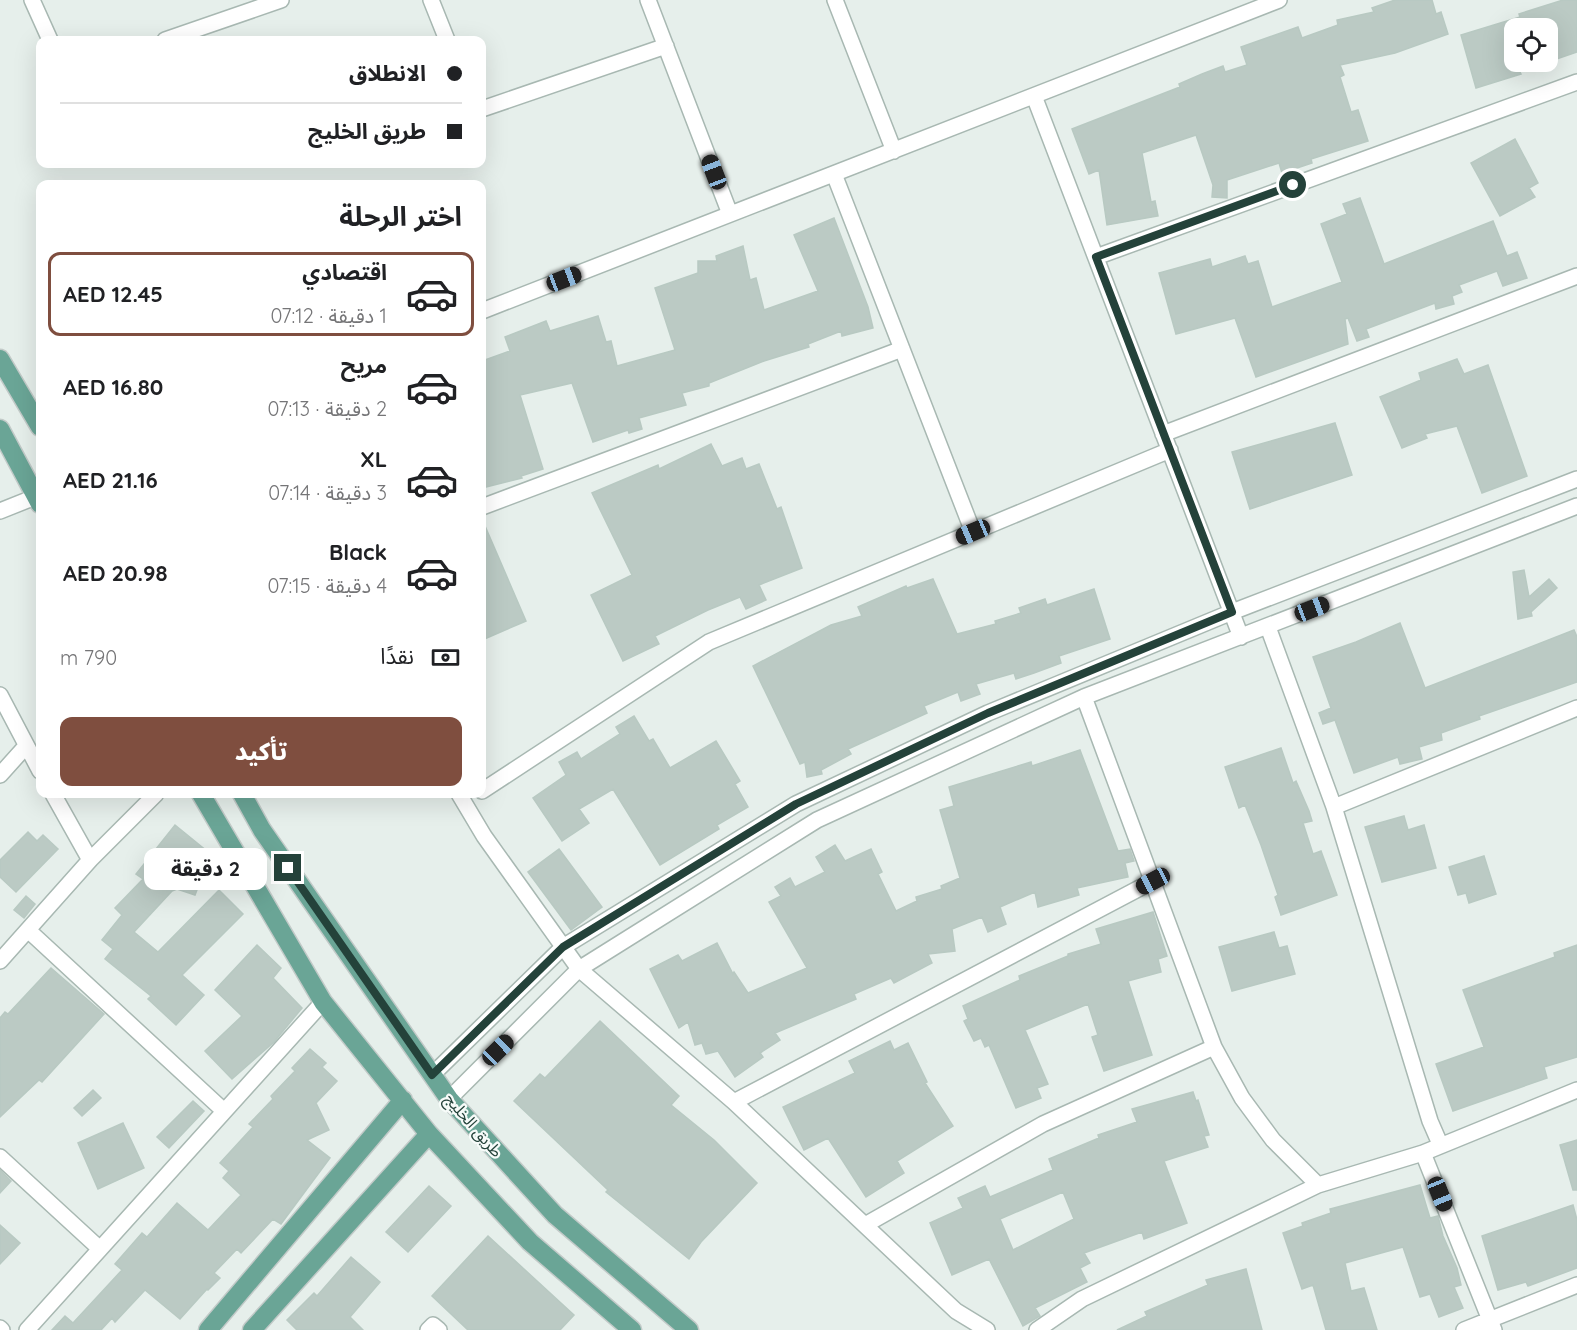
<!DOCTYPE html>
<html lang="ar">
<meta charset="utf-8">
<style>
body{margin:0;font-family:Quicksand,"Noto Sans Arabic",sans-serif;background:#f6f6f6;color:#202124;direction:rtl;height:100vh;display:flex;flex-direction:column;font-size:22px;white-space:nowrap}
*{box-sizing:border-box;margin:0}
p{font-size:20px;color:#757577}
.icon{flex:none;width:33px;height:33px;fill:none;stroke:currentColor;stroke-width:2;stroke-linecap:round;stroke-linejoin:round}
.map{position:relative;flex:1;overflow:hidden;direction:ltr}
.panel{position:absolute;left:36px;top:180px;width:450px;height:618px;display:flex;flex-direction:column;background:#fff;border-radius:12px;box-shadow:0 6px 24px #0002;direction:rtl}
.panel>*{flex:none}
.banner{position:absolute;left:36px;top:36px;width:450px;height:132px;border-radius:12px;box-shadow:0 6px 24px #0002;direction:rtl;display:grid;align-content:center;height:132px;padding:0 24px;background:#fff}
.tools{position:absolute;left:1504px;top:18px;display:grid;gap:12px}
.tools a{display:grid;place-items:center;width:54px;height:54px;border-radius:12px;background:#fff;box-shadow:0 6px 24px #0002;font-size:30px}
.end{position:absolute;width:27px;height:27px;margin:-14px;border:8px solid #24423a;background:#fff;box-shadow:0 0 0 3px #fff}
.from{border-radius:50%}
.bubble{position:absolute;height:42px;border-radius:12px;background:#fff;box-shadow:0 6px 24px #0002;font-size:20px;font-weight:800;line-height:42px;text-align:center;direction:rtl}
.car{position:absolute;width:18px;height:36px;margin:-18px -9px;border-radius:8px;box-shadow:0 0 4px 2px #0007;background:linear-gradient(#222 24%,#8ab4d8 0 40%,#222 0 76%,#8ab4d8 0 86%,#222 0)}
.banner b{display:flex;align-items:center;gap:21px;height:57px;font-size:22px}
.banner b+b{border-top:2px solid #e0e0e0}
.banner i{width:15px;height:15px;background:#202124}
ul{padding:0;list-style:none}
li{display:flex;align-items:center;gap:18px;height:84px;margin:0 12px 9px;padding:0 12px;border:3px solid transparent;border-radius:12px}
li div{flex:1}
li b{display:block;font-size:22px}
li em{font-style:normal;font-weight:800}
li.selected{border-color:#7f4e3f}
li>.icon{width:54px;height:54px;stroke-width:1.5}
h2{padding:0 24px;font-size:27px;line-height:72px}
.pay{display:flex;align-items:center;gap:15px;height:66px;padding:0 24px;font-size:22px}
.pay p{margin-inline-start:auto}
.action{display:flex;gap:12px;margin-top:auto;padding:12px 24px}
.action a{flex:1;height:69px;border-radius:12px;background:#7f4e3f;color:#fff;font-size:24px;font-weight:800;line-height:69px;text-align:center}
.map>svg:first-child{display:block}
</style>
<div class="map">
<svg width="1577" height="1330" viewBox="0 0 1577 1330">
<rect width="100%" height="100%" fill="#e6efeb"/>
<path fill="#bbcac4" stroke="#b8c9c2" stroke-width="1.5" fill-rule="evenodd" d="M 1395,0 L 1432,0 L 1436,14 L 1441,12 L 1448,34 L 1395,53 L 1340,65 L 1344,75 L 1340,77 L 1351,112 L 1358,110 L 1368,141 L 1311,159 L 1312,163 L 1282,173 L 1279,163 L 1227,180 L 1227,198 L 1212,197 L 1213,185 L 1196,135 L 1142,153 L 1151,202 L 1155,201 L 1158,216 L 1107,225 L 1099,170 L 1089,174 L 1072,129 L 1180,87 L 1179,84 L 1202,74 L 1223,66 L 1225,72 L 1247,65 L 1241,47 L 1298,27 L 1302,38 L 1338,25 L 1337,20 L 1374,12 L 1372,8 Z
M 1563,0 L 1577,0 L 1577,52 L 1548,62 L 1548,28 L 1515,28 L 1515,62 L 1521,74 L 1476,88 L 1461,35 L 1520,17 L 1519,14 Z
M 1515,139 L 1538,183 L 1529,188 L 1535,197 L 1500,216 L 1471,163 Z
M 1360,198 L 1384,264 L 1493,221 L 1507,256 L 1517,252 L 1527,278 L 1503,286 L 1497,271 L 1459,285 L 1462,292 L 1452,296 L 1454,304 L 1436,309 L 1435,303 L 1366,329 L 1369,337 L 1357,341 L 1348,318 L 1345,319 L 1348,344 L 1256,377 L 1235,318 L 1176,334 L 1159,273 L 1210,259 L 1212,267 L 1245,256 L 1248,264 L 1258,261 L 1272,307 L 1342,282 L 1321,224 L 1347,214 L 1343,204 Z
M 834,218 L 868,307 L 873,328 L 842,336 L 841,331 L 808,344 L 809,347 L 764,361 L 709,383 L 709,386 L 682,393 L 686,405 L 639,418 L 642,429 L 629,433 L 628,430 L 593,442 L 572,383 L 520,395 L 543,469 L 521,476 L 522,478 L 482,488 L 482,361 L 510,351 L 505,337 L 546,321 L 550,331 L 598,316 L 606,342 L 611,341 L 617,366 L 675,350 L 655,288 L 698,273 L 698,261 L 717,261 L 716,256 L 743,246 L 750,280 L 756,278 L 764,310 L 818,291 L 794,235 Z
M 1457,359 L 1464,374 L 1488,365 L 1527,476 L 1482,493 L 1457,426 L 1425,434 L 1427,438 L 1402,448 L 1380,397 L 1421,380 L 1419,373 Z
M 1335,423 L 1352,475 L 1250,509 L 1232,452 Z
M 711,444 L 722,466 L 742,458 L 746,469 L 759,464 L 777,509 L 781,507 L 802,568 L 759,585 L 766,600 L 746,609 L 740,597 L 708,610 L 655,636 L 659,644 L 623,661 L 591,595 L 632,575 L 592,493 L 658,465 L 659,469 Z
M 482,519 L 526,621 L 482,640 Z
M 1524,570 L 1529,597 L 1549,579 L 1557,588 L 1531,612 L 1532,616 L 1518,619 L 1513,572 Z
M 933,579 L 957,634 L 996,624 L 995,621 L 1021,613 L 1019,608 L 1045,599 L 1047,605 L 1094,589 L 1110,639 L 1059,656 L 1061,663 L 1034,673 L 1016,679 L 1014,673 L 976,684 L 980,694 L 961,701 L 958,692 L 924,706 L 927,713 L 848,749 L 851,754 L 821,770 L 822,774 L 807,777 L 805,762 L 800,764 L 753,666 L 831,625 L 862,616 L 858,607 L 906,586 L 907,588 Z
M 1400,623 L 1425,688 L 1574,630 L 1577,637 L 1577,682 L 1479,716 L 1480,719 L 1441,733 L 1442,740 L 1419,747 L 1422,759 L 1400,764 L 1398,757 L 1354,773 L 1335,720 L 1323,724 L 1319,713 L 1331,708 L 1313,657 L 1356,642 Z
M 634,716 L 649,741 L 653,739 L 670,768 L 716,741 L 740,781 L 735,784 L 748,807 L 717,825 L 719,829 L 660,865 L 613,789 L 579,809 L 589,823 L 562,841 L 533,798 L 566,775 L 559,762 L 577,752 L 581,759 L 620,734 L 616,727 Z
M 1281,748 L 1293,783 L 1296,781 L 1309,811 L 1312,821 L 1303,823 L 1313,854 L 1321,851 L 1337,895 L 1281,915 L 1275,897 L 1278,895 L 1261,845 L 1245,805 L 1239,808 L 1225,767 Z
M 1080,750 L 1118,851 L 1130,849 L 1134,861 L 1125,863 L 1128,877 L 1077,888 L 1079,895 L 1038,907 L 1035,892 L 1000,907 L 1006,924 L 988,932 L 982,917 L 952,929 L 955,951 L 928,954 L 932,963 L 894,983 L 891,978 L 854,994 L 856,999 L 775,1033 L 780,1040 L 760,1053 L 763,1057 L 735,1077 L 718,1051 L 706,1054 L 702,1043 L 695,1045 L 688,1022 L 679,1028 L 650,969 L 678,955 L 682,961 L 717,943 L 733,974 L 734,972 L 748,993 L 807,968 L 769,902 L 781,896 L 775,887 L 790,878 L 795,887 L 825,872 L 816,857 L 835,845 L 845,861 L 871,849 L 882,872 L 878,874 L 896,911 L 917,901 L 916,897 L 942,889 L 941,886 L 960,878 L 940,810 L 954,806 L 949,787 L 1031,762 L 1032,766 Z
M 1404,816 L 1408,830 L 1424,825 L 1436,868 L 1382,882 L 1365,827 Z
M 175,825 L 207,851 L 186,877 L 200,882 L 195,895 L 177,889 L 172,891 L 134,932 L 158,952 L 219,890 L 243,914 L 182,975 L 204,995 L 176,1025 L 148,999 L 151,996 L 105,959 L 113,949 L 102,940 L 122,915 L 115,908 L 143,879 L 136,874 Z
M 28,832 L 37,841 L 43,835 L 58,849 L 16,892 L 0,877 L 0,860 Z
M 559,849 L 602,907 L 571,930 L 528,872 Z
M 1484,856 L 1496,894 L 1469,903 L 1466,893 L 1458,895 L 1449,867 Z
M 26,896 L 35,904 L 24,918 L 14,910 Z
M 1153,912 L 1167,956 L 1158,959 L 1161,972 L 1128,981 L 1152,1055 L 1104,1071 L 1092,1037 L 1098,1035 L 1088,1004 L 1025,1030 L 1048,1084 L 1037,1088 L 1041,1098 L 1016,1108 L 989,1045 L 985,1047 L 981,1038 L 974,1041 L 964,1021 L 968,1019 L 963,1006 L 1020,980 L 1019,976 L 1068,956 L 1068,954 L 1101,944 L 1096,929 Z
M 1274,932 L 1279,948 L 1287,946 L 1295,974 L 1232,991 L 1219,947 Z
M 257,945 L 281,968 L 273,978 L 302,1008 L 274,1042 L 232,1079 L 205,1051 L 242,1016 L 215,990 Z
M 1577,945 L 1577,1057 L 1544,1067 L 1547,1078 L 1453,1111 L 1436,1064 L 1484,1047 L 1463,990 L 1555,957 L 1554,953 Z
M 51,968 L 104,1014 L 42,1082 L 39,1080 L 0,1117 L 0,1018 L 5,1012 L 8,1014 Z
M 600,1021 L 679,1096 L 671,1105 L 714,1140 L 757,1183 L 701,1242 L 689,1259 L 606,1192 L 608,1190 L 514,1101 L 540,1074 L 545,1078 Z
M 890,1041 L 894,1050 L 908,1043 L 927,1082 L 925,1083 L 953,1126 L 897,1161 L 904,1173 L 866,1197 L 828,1138 L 804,1150 L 783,1107 L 855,1073 L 849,1061 Z
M 310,1049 L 326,1063 L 322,1067 L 337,1081 L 316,1103 L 329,1130 L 307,1140 L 330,1158 L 281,1224 L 273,1219 L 241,1253 L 237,1249 L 214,1273 L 220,1278 L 208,1290 L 207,1289 L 180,1319 L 145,1290 L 115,1322 L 112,1318 L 101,1330 L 52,1330 L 65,1316 L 73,1323 L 122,1270 L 115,1264 L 142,1233 L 147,1237 L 177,1203 L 208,1230 L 241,1195 L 223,1178 L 229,1171 L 220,1163 L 253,1127 L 249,1124 L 273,1099 L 271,1096 L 295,1071 L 292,1068 Z
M 93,1090 L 101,1098 L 82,1116 L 74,1108 Z
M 1193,1092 L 1196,1101 L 1198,1100 L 1209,1135 L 1204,1136 L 1208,1147 L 1164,1161 L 1187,1223 L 1144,1239 L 1142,1232 L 1084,1253 L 1090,1263 L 1080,1268 L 1087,1282 L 1035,1308 L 1040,1316 L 1023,1326 L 989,1259 L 952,1275 L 930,1223 L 963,1208 L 958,1198 L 985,1186 L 990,1197 L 1053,1170 L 1049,1159 L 1099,1138 L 1098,1135 L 1137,1122 L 1132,1109 ZM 1063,1192 L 1074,1219 L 1013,1250 L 1000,1219 Z
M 193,1101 L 204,1111 L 169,1148 L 157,1137 Z
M 123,1123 L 144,1168 L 98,1189 L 78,1143 Z
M 1577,1140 L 1577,1190 L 1573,1190 L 1560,1145 Z
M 0,1170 L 11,1181 L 0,1193 Z
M 1420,1185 L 1430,1218 L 1438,1216 L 1443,1236 L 1457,1268 L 1461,1285 L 1454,1287 L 1463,1308 L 1439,1317 L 1430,1294 L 1420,1297 L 1403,1247 L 1345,1263 L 1351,1291 L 1364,1288 L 1377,1330 L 1326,1330 L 1313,1285 L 1302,1289 L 1283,1233 L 1303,1226 L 1302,1223 L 1331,1213 L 1330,1209 Z
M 429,1186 L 451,1206 L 408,1252 L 386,1232 Z
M 1573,1205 L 1577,1220 L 1577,1268 L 1528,1286 L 1526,1282 L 1498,1290 L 1482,1236 Z
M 0,1225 L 20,1243 L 0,1264 Z
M 488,1236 L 574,1315 L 560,1330 L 468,1330 L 432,1296 Z
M 351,1257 L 380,1282 L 350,1317 L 363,1330 L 297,1330 L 287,1320 L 314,1293 L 317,1296 Z
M 1246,1269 L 1262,1330 L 1117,1330 L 1147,1316 L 1145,1312 L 1208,1285 L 1206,1280 Z"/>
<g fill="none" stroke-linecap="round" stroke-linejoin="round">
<g stroke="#a8b8b2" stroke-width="18">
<path id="minor" d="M 32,0 L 50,40
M 431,0 L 447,40
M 648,0 L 730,214
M 835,0 L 894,151
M 165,40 L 281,0
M 1034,96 L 1241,637
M 482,109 L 666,46
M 834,174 L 973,532
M 1096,257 L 1577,82
M 482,311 L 1279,0
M 1163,434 L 1577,276
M 482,507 L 902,349
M 0,511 L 35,497
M 1268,627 L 1334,807 L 1430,1121 L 1440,1144
M 0,695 L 40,771
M 1084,697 L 1214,1047 L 1242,1098 L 1273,1140 L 1318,1185
M 0,775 L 26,746
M 482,791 L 709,642 L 1170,450
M 53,794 L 90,860
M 459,794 L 484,836 L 579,969 L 734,1102 L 956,1311 L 987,1330
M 1334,807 L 1577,708
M 29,931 L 224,1111
M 0,961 L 90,860 L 156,794
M 432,1075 L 563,947 L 796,804 L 988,713 L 1232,612 L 1577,479
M 449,1099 L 579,969 L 817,820 L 1084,697 L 1577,506
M 734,1102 L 1153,881
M 1423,1153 L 1494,1330
M 0,1157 L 100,1249
M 865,1225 L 1043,1124 L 1214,1047
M 0,1328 L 2,1330
M 27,1330 L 323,1002
M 428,1330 L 433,1325 L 439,1330
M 1037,1330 L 1082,1299 L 1318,1185 L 1423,1153 L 1577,1090
M 1464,1330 L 1577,1285"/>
</g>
<g stroke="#c2cac8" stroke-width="21">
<path id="major" d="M 0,359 L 40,427
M 0,429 L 40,504
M 201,794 L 323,1002 L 429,1134 L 530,1242 L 632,1330
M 242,794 L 262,830 L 449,1099 L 555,1215 L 689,1330
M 208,1330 L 403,1100
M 252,1330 L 429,1134"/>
</g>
<use href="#minor" stroke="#fff" stroke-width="15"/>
<use href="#major" stroke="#6aa596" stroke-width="18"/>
</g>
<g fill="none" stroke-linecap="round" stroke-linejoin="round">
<path stroke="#24423a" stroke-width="8" d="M 288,868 L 432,1075 L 563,947 L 796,804 L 988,713 L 1232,612 L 1096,257 L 1293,185"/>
</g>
<g text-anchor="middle" stroke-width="4.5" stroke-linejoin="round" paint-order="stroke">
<g font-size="16" fill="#24423a" stroke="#f7fbf9">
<text transform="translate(474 1125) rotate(49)" y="6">طريق الخليج</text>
</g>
</g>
</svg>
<div class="tools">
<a><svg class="icon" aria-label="locate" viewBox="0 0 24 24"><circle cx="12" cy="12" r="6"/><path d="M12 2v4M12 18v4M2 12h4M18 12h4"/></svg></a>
</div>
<i class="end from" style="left:1293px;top:185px"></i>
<i class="end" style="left:288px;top:868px"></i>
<div class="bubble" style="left:144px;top:848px;width:123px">2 دقيقة</div>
<i class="car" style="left:714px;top:172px;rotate:339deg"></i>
<i class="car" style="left:564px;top:279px;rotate:69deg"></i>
<i class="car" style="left:973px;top:532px;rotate:247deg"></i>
<i class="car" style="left:1312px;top:609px;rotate:69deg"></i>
<i class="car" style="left:1153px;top:881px;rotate:242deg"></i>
<i class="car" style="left:498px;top:1050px;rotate:46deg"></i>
<i class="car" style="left:1440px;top:1194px;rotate:158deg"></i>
<div class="banner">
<b><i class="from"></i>الانطلاق</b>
<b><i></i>طريق الخليج</b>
</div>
<section class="panel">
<h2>اختر الرحلة</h2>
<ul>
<li class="selected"><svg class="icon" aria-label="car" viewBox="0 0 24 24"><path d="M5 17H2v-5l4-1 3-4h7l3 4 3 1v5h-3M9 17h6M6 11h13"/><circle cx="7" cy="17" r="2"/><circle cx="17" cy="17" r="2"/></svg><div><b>اقتصادي</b><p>1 دقيقة · 07:12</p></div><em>AED 12.45</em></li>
<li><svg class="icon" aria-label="car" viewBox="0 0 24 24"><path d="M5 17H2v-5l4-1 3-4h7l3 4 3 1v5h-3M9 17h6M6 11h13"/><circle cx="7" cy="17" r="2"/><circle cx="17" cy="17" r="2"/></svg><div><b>مريح</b><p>2 دقيقة · 07:13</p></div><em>AED 16.80</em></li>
<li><svg class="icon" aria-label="car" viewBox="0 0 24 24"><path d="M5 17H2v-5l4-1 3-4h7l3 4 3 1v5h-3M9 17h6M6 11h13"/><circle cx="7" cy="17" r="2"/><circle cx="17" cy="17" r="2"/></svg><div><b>XL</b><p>3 دقيقة · 07:14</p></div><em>AED 21.16</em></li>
<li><svg class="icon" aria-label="car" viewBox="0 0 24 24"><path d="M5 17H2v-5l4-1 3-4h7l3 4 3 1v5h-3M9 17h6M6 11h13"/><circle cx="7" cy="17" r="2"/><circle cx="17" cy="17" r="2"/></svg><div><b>Black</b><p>4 دقيقة · 07:15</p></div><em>AED 20.98</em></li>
</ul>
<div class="pay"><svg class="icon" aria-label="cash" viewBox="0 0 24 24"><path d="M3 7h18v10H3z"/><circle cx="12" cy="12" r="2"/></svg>نقدًا<p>790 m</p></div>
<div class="action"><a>تأكيد</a></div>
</section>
</div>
